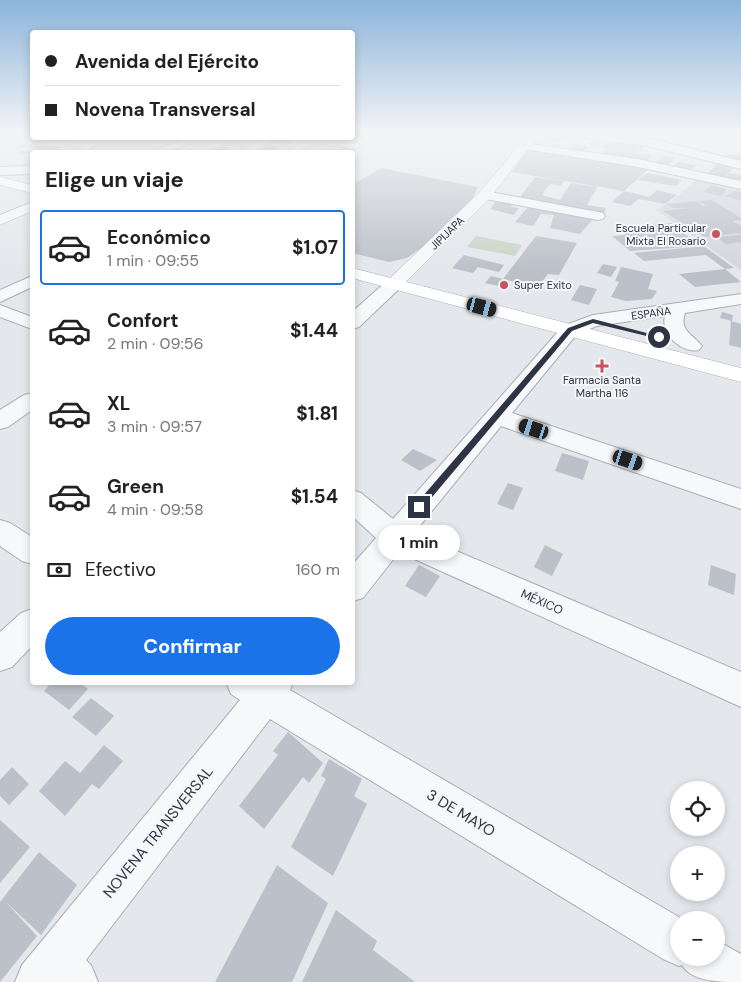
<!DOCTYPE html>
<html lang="es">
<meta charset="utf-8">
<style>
body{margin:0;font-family:"DM Sans",sans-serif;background:#f6f6f6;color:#222;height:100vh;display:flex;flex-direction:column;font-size:19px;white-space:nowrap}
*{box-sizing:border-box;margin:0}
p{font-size:16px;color:#767676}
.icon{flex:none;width:28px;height:28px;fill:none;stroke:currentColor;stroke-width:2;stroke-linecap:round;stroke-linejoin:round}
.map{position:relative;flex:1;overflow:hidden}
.details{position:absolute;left:30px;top:150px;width:325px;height:535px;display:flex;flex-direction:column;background:#fff;border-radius:5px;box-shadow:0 2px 8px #0003}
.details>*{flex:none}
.guide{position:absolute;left:30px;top:30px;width:325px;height:110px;border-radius:5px;box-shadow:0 2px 8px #0003;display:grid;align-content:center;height:110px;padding:0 15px;background:#fff}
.controls{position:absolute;left:670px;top:781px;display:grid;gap:10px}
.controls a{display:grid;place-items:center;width:55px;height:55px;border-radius:50%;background:#fff;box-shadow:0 2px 8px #0003;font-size:25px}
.end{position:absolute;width:22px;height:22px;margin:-11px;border:6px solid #2d3443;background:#fff;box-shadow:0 0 0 2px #fff}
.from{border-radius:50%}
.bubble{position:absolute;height:35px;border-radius:18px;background:#fff;box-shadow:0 2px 8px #0003;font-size:16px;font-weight:700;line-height:35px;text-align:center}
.car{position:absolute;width:15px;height:30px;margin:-15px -8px;border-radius:6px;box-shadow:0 0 4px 1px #0007;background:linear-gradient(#222 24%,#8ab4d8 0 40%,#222 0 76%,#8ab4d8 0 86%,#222 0)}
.guide b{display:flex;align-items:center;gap:18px;height:48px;font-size:19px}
.guide b+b{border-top:1px solid #e0e0e0}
.guide i{width:12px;height:12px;background:#222}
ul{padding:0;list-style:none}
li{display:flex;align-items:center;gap:15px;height:75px;margin:0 10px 8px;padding:0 5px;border:2px solid transparent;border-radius:5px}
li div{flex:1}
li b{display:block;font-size:19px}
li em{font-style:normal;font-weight:700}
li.selected{border-color:#1a73e8}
li>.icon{width:45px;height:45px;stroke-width:1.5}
h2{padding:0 15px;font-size:22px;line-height:60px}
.pay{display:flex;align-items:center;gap:12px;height:55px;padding:0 15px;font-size:19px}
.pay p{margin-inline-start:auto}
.cta{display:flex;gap:10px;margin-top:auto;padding:10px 15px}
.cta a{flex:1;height:58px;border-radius:30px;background:#1a73e8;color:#fff;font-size:20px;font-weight:700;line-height:58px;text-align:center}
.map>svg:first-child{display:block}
</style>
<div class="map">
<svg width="741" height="982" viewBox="0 0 741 982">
<rect width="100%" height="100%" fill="#e4e7eb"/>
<path fill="#d3d6dd" d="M 697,179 L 741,188 L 741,270 L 656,210 L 672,201 Z"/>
<path fill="#c9d4c6" d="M 476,236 L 522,245 L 515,256 L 467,247 Z"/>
<path fill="#bcc0c8" d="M 554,133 L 579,136 L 576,141 L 561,139 L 559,142 L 542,140 L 545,136 Z
M 41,138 L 78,138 L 69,142 L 36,139 Z
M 281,139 L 294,141 L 286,145 L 272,143 Z
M 593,140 L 604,141 L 598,147 L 588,145 Z
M 230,141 L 248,144 L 241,148 L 229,145 L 225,147 L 235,150 L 229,152 L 210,150 Z
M 539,141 L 564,145 L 564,146 L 558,146 L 556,148 L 550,147 L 552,145 L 543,143 L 541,146 L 535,145 Z
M 612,141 L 625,143 L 623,146 L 627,143 L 645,148 L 637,153 L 621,152 L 650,155 L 648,162 L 600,155 L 606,148 L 601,148 L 605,142 Z
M 24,144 L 61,147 L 53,150 L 16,147 Z
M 575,144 L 587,146 L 582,153 L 570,151 Z
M 269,145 L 281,147 L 271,152 L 260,149 Z
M 345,147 L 357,149 L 351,152 L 335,152 Z
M 24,150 L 42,151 L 42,152 L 32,152 L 32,155 L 17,153 Z
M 527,150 L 644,166 L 651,167 L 624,191 L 512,172 Z
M 729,154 L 741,156 L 741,162 L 725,159 Z
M 663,156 L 676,158 L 669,165 L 656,163 Z
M 678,162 L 696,165 L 689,172 L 671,168 Z
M 718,163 L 736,166 L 723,178 L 708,173 Z
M 381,168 L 478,187 L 473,198 L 427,244 L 407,258 L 389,262 L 352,253 L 352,185 Z
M 647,173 L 682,180 L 676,186 L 638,180 Z
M 729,173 L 741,175 L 741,182 L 725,178 Z
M 535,177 L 564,181 L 561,186 L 550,184 L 542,195 L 560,200 L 571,183 L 597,187 L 587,205 L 606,208 L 604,213 L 520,197 Z
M 711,185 L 726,189 L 721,196 L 703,192 Z
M 657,190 L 677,195 L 665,204 L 639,199 L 630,206 L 612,202 L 624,191 L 649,197 Z
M 736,191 L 741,192 L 741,201 L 725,196 Z
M 712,200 L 741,218 L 741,220 L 733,221 L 741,226 L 741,233 L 705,237 L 663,211 L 689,208 L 673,208 L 667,204 L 696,201 L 703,206 L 707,206 L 699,201 Z
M 496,201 L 512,204 L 511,207 L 519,208 L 514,215 L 490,209 Z
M 528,207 L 594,218 L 580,234 L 550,228 L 554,215 L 541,214 L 533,226 L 515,222 Z
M 671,223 L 700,246 L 630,251 L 612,236 L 624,235 L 630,229 L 649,225 Z
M 741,235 L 741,242 L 726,244 L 716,237 Z
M 536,236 L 577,243 L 559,275 L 548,274 L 537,288 L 503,279 Z
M 704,246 L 734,268 L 725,269 L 741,282 L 695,287 L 679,274 L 725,269 L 706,255 L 644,261 L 634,253 Z
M 464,255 L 504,265 L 499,272 L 478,267 L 473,273 L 452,268 Z
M 603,264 L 617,267 L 611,277 L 597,273 Z
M 621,267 L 653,274 L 648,289 L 657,291 L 652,299 L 626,301 L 611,297 L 619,282 L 615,281 Z
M 491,276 L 503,279 L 498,286 L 485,283 Z
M 580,285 L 597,289 L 589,305 L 571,300 Z
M 722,312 L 733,315 L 732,321 L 720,318 Z
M 731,321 L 741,324 L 741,348 L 729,345 Z
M 413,449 L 437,460 L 420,471 L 401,460 Z
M 562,453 L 589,461 L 583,480 L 555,471 Z
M 508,483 L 523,488 L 513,510 L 497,504 Z
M 545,545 L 563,554 L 552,576 L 534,567 Z
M 419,565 L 440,576 L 426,597 L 405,586 Z
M 711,565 L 736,574 L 734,595 L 708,585 Z
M 52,682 L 79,682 L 88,689 L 69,710 L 44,691 Z
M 91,698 L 114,716 L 96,736 L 72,717 Z
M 288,732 L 323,763 L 309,783 L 303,777 L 264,829 L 239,806 L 278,755 L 273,751 Z
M 104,745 L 123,761 L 99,789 L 92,784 L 65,816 L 39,791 L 65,761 L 80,773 Z
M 329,759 L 362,779 L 354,796 L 367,804 L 333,876 L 291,847 L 326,779 L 321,776 Z
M 12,767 L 29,784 L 9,805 L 0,796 L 0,780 Z
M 0,820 L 30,847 L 0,883 Z
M 39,852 L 77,885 L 41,935 L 5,901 L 37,936 L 0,982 L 0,902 Z
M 277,865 L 328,903 L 292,982 L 215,982 Z
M 336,910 L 377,941 L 373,950 L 415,982 L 302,982 Z"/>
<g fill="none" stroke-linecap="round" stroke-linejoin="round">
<g stroke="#a9aeb5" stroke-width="2">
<path id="minor" d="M 572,133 C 620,127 693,150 741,161 L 741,169 L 648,146 L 577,136 Z
M 96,138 L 108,138 L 84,152 L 71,152 Z
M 189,138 L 203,138 L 202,140 L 167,152 L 152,152 L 154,150 Z
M 265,138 L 278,138 L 252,152 L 238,152 Z
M 310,138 C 321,138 352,138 361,146 L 355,149 L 317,143 L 299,152 L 285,152 Z
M 522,143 L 638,159 L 741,181 L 741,189 L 638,167 L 518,148 L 516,146 Z
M 32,166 L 32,174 L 0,175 L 0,167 Z
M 485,191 L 598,212 L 603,213 L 605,216 L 603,219 L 598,220 L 480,198 L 478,195 Z
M 32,276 L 32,287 L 0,302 L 0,290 Z
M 394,279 L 400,280 L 403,284 L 400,288 L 359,327 L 352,329 L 352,312 L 388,280 Z
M 741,294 L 741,304 L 685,313 C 679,331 693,334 702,346 L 699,350 C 682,354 660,334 665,316 L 597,326 L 577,334 L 512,413 L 741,489 L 741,509 L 501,426 L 414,533 L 741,672 L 741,707 L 399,552 L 363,598 L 352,601 L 352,565 L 376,538 L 352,516 L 352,490 L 361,493 L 393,519 L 563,326 L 593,315 Z
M 0,305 L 32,317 L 32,329 L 0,317 Z
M 32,393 L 32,410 L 8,427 L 0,429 L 0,410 L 24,395 Z
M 0,520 L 10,523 L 32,537 L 32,564 L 22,561 L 0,546 Z
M 32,609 L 32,646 L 12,667 L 0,671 L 0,632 L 21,613 Z
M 226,682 L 293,682 L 290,690 L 684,920 L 679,920 L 679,958 L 716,958 L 716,940 L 741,954 L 741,982 C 719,982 692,982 682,965 L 679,966 L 663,959 L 270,719 L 86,960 L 91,965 L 98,982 L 15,982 L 22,965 L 240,700 L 231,694 Z"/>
</g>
<g stroke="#a9aeb5" stroke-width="1">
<path id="tertiary" d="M 529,133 L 540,133 L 490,198 L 400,288 L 394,289 L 388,288 L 385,284 L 388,280 L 480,192 Z
M 32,202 L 32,211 L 0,225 L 0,215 Z"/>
</g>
<g stroke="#a9aeb5" stroke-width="1">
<path id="secondary" d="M 0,177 L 32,185 L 32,193 L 0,185 Z
M 352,268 L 741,368 L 741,382 L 352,278 Z"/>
</g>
<use href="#minor" fill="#f7f8fa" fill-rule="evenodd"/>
<use href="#tertiary" fill="#f7f8fa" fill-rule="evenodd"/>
<use href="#secondary" fill="#fff" fill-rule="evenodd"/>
</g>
<linearGradient id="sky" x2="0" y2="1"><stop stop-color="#8cb4db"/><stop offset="0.49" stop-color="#f3f4f6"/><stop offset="1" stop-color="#f3f4f6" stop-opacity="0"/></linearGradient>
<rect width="741" height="270" fill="url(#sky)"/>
<path fill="#2d3443" d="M 593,319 L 662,337 L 659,339 L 593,323 L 572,331 L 422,509 L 416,509 L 416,504 L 568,328 Z"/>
<g fill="#c65461" stroke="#f4f6f8" stroke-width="2">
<circle cx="716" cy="234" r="5"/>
<circle cx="504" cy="285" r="5"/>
<path d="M599.5 358.5h5v5h5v5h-5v5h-5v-5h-5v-5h5z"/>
</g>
<g text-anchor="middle" stroke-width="4" stroke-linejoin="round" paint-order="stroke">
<g font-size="11" fill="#2d3443" stroke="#f4f6f8" text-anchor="end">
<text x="706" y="232">Escuela Particular<tspan x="706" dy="13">Mixta El Rosario</tspan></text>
<text x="514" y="289" text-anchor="start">Super Exito</text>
<text x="602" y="384" text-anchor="middle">Farmacia Santa<tspan x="602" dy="13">Martha 116</tspan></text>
</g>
<g font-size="11" fill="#2d3443" stroke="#f4f6f8">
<text transform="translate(447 233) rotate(-44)" y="4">JIPIJAPA</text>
<text transform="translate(651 313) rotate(-8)" y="4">ESPAÑA</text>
</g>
<g font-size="12" fill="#2d3443" stroke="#f4f6f8">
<text transform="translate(542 602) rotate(24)" y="4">MÉXICO</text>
</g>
<g font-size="15" fill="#2d3443" stroke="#f4f6f8">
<text transform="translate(461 813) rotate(31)" y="5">3 DE MAYO</text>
<text transform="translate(158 832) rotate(-51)" y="5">NOVENA TRANSVERSAL</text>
</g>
</g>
</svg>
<div class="controls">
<a><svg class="icon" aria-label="locate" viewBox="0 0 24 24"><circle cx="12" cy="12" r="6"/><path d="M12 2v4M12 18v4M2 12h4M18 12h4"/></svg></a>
<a>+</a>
<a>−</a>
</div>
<i class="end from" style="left:659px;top:337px"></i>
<i class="end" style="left:419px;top:507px"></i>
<div class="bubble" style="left:378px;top:525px;width:82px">1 min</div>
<i class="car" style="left:482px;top:307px;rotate:105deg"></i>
<i class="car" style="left:534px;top:429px;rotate:288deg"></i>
<i class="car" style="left:628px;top:460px;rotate:109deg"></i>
<div class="guide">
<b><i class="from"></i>Avenida del Ejército</b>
<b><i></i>Novena Transversal</b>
</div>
<section class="details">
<h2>Elige un viaje</h2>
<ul>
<li class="selected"><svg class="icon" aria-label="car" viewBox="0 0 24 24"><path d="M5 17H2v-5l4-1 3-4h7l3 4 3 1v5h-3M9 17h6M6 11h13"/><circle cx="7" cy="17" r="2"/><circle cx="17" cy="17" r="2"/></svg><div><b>Económico</b><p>1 min · 09:55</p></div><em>$1.07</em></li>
<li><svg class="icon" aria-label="car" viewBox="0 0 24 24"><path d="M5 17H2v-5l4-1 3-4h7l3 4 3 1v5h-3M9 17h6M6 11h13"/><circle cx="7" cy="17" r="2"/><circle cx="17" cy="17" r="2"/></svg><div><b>Confort</b><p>2 min · 09:56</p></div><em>$1.44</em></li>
<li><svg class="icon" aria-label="car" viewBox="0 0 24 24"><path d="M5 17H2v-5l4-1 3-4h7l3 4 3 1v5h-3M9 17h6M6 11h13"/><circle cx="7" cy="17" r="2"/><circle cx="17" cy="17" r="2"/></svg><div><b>XL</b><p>3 min · 09:57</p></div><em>$1.81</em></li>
<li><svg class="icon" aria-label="car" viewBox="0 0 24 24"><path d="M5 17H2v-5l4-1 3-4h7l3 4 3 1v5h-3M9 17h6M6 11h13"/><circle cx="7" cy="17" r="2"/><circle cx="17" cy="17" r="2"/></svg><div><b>Green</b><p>4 min · 09:58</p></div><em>$1.54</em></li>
</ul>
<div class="pay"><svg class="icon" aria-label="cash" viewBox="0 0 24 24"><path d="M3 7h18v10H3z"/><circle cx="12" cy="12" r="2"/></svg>Efectivo<p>160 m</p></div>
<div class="cta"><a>Confirmar</a></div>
</section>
</div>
